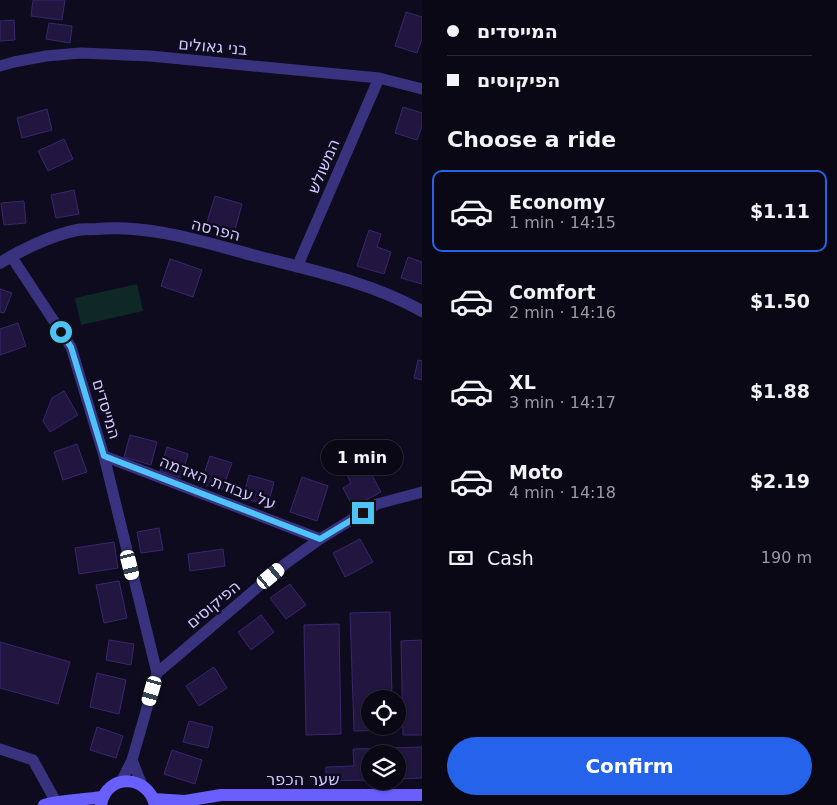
<!DOCTYPE html>
<meta charset="utf-8">
<style>
body{margin:0;font-family:"DejaVu Sans","Noto Sans Hebrew",sans-serif;background:#14111f;color:#f1f3f6;height:100vh;display:flex;flex-direction:column;font-size:19px;white-space:nowrap}
*{box-sizing:border-box;margin:0}
p{font-size:16px;color:#9a9aa1}
.icon{flex:none;width:28px;height:28px;fill:none;stroke:currentColor;stroke-width:2;stroke-linecap:round;stroke-linejoin:round}
.map{position:relative;flex:1;overflow:hidden}
.details{display:flex;flex-direction:column;background:#0b0816;width:415px}
.details>*{flex:none}
.hud{display:grid;align-content:center;height:110px;padding:0 25px;background:#0b0816}
.tools{position:absolute;left:361px;top:690px;display:grid;gap:10px}
.tools a{display:grid;place-items:center;width:45px;height:45px;border-radius:50%;background:#0b0816;box-shadow:0 1px 4px #0004,0 0 0 1px #2b2935;font-size:25px}
.end{position:absolute;width:22px;height:22px;margin:-11px;border:6px solid #4fc3f7;background:#111;box-shadow:0 0 0 2px #111}
.from{border-radius:50%}
.bubble{position:absolute;height:35px;border-radius:18px;background:#0b0816;box-shadow:0 1px 4px #0004,0 0 0 1px #2b2935;font-size:16px;font-weight:800;line-height:35px;text-align:center}
.car{position:absolute;width:15px;height:30px;margin:-15px -8px;border-radius:6px;box-shadow:0 0 4px 1px #0007;background:linear-gradient(#fff 24%,#345 0 40%,#fff 0 76%,#345 0 86%,#fff 0)}
.hud b{display:flex;align-items:center;gap:18px;height:48px;font-size:19px}
.hud b+b{border-top:1px solid #2b2935}
.hud i{width:12px;height:12px;background:#f1f3f6}
ul{padding:0;list-style:none}
li{display:flex;align-items:center;gap:15px;height:82px;margin:0 10px 8px;padding:0 15px;border:2px solid transparent;border-radius:10px}
li div{flex:1}
li b{display:block;font-size:19px}
li em{font-style:normal;font-weight:800}
li.selected{border-color:#2563eb}
li>.icon{width:45px;height:45px;stroke-width:1.5}
h2{padding:0 25px;font-size:22px;line-height:60px}
.pay{display:flex;align-items:center;gap:12px;height:55px;padding:0 25px;font-size:19px}
.pay p{margin-inline-start:auto}
.button{display:flex;gap:10px;margin-top:auto;padding:10px 25px}
.button a{flex:1;height:58px;border-radius:30px;background:#2563eb;color:#fff;font-size:20px;font-weight:800;line-height:58px;text-align:center}
main{display:flex;flex:1;min-height:0}
.map>svg:first-child{display:block}
</style>
<main>
<div class="map">
<svg width="422" height="805" viewBox="0 0 422 805">
<rect width="100%" height="100%" fill="#0f0b1e"/>
<path fill="#0e2828" d="M 137,284 L 143,311 L 81,325 L 75,298 Z"/>
<path fill="#201640" stroke="#37276d" d="M 33,0 L 65,0 L 62,20 L 31,16 Z
M 406,12 L 422,17 L 422,39 L 417,53 L 395,46 Z
M 14,20 L 15,40 L 0,41 L 0,21 Z
M 49,23 L 72,26 L 70,43 L 46,39 Z
M 403,107 L 422,113 L 422,126 L 417,140 L 395,133 Z
M 47,109 L 52,130 L 22,138 L 17,118 Z
M 64,139 L 73,159 L 48,171 L 38,151 Z
M 74,190 L 79,214 L 56,218 L 51,195 Z
M 215,196 L 242,204 L 235,230 L 207,222 Z
M 24,201 L 26,223 L 4,225 L 1,203 Z
M 369,230 L 381,234 L 377,247 L 391,252 L 384,274 L 357,266 Z
M 408,257 L 422,262 L 422,284 L 401,278 Z
M 170,259 L 202,270 L 193,297 L 161,286 Z
M 0,289 L 12,293 L 4,313 L 0,312 Z
M 18,323 L 26,346 L 0,355 L 0,329 Z
M 418,360 L 422,361 L 422,380 L 414,378 Z
M 64,391 L 78,415 L 50,432 L 43,421 L 52,398 Z
M 130,435 L 157,442 L 151,465 L 124,457 Z
M 77,444 L 87,472 L 63,480 L 54,452 Z
M 167,447 L 188,454 L 181,478 L 160,471 Z
M 210,456 L 232,463 L 222,490 L 201,483 Z
M 366,464 L 381,492 L 353,507 L 343,488 L 351,483 L 347,475 Z
M 249,475 L 274,482 L 268,505 L 243,498 Z
M 302,477 L 328,486 L 317,521 L 290,512 Z
M 159,528 L 163,550 L 141,553 L 137,532 Z
M 360,539 L 373,562 L 345,577 L 333,553 Z
M 114,542 L 118,568 L 79,574 L 75,548 Z
M 223,549 L 225,566 L 190,571 L 188,554 Z
M 119,581 L 127,618 L 104,623 L 96,585 Z
M 290,584 L 306,605 L 286,619 L 270,598 Z
M 390,612 L 392,699 L 370,699 L 370,726 L 393,726 L 393,730 L 354,731 L 350,613 Z
M 261,615 L 274,632 L 251,650 L 238,632 Z
M 339,624 L 341,734 L 306,735 L 304,625 Z
M 109,640 L 134,644 L 131,665 L 106,660 Z
M 422,640 L 422,735 L 403,735 L 401,641 Z
M 0,642 L 70,662 L 58,704 L 0,688 Z
M 214,667 L 227,688 L 199,706 L 186,686 Z
M 97,673 L 126,680 L 119,714 L 90,707 Z
M 189,721 L 213,727 L 208,748 L 183,742 Z
M 97,727 L 123,736 L 116,758 L 90,750 Z
M 422,747 L 422,778 L 398,779 L 398,754 L 370,754 L 370,780 L 326,781 L 326,767 L 354,766 L 353,749 Z
M 172,750 L 202,760 L 195,784 L 164,774 Z"/>
<g fill="none" stroke-linecap="round" stroke-linejoin="round">
<path stroke="#39337f" stroke-width="11" d="M 0,66 L 14,62 L 46,56 L 81,53 L 150,56 L 379,78 L 422,89
M 11,256 L 71,347 L 104,456 L 157,673 L 132,760 L 121,782
M 297,267 L 379,78
M 104,456 L 320,539
M 157,673 L 285,564 L 320,539 L 377,504 L 422,492
M 0,749 L 33,760 L 56,802
M 132,760 L 142,785"/>
<path stroke="#39337f" stroke-width="12" d="M 0,263 C 21,250 52,235 77,230 C 83,229 89,229 96,229 C 152,224 206,243 260,257 C 315,271 372,283 422,311"/>
<path stroke="#695fff" stroke-width="12" d="M 153,799 L 185,801 L 221,795 L 422,795
M 44,805 C 63,800 83,800 102,797
M 101,805 C 106,773 148,774 155,805"/>
</g>
<g fill="none" stroke-linecap="round" stroke-linejoin="round">
<path stroke="#4fc3f7" stroke-width="6" d="M 61,332 L 71,347 L 104,456 L 320,539 L 363,513"/>
</g>
<g text-anchor="middle" stroke-width="5" stroke-linejoin="round" paint-order="stroke">
<g font-size="16" fill="#d0c8ff" stroke="#0f0b1e">
<text transform="translate(213 46) rotate(5)" y="6">בני גאולים</text>
<text transform="translate(323 166) rotate(-67)" y="6">המשולש</text>
<text transform="translate(216 229) rotate(14)" y="6">הפרסה</text>
<text transform="translate(107 409) rotate(73)" y="6">המייסדים</text>
<text transform="translate(218 482) rotate(21)" y="6">על עבודת האדמה</text>
<text transform="translate(213 604) rotate(-40)" y="6">הפיקוסים</text>
<text x="303" y="785">שער הכפר</text>
</g>
</g>
</svg>
<div class="tools">
<a><svg class="icon" aria-label="locate" viewBox="0 0 24 24"><circle cx="12" cy="12" r="6"/><path d="M12 2v4M12 18v4M2 12h4M18 12h4"/></svg></a>
<a><svg class="icon" aria-label="layers" viewBox="0 0 24 24"><path d="M12 4l9 5-9 5-9-5zM3 14l9 5 9-5"/></svg></a>
</div>
<i class="end from" style="left:61px;top:332px"></i>
<i class="end" style="left:363px;top:513px"></i>
<div class="bubble" style="left:321px;top:440px;width:82px">1 min</div>
<i class="car" style="left:130px;top:565px;rotate:166deg"></i>
<i class="car" style="left:271px;top:576px;rotate:50deg"></i>
<i class="car" style="left:152px;top:691px;rotate:196deg"></i>
</div>
<section class="details">
<div class="hud">
<b><i class="from"></i>המייסדים</b>
<b><i></i>הפיקוסים</b>
</div>
<h2>Choose a ride</h2>
<ul>
<li class="selected"><svg class="icon" aria-label="car" viewBox="0 0 24 24"><path d="M5 17H2v-5l4-1 3-4h7l3 4 3 1v5h-3M9 17h6M6 11h13"/><circle cx="7" cy="17" r="2"/><circle cx="17" cy="17" r="2"/></svg><div><b>Economy</b><p>1 min · 14:15</p></div><em>$1.11</em></li>
<li><svg class="icon" aria-label="car" viewBox="0 0 24 24"><path d="M5 17H2v-5l4-1 3-4h7l3 4 3 1v5h-3M9 17h6M6 11h13"/><circle cx="7" cy="17" r="2"/><circle cx="17" cy="17" r="2"/></svg><div><b>Comfort</b><p>2 min · 14:16</p></div><em>$1.50</em></li>
<li><svg class="icon" aria-label="car" viewBox="0 0 24 24"><path d="M5 17H2v-5l4-1 3-4h7l3 4 3 1v5h-3M9 17h6M6 11h13"/><circle cx="7" cy="17" r="2"/><circle cx="17" cy="17" r="2"/></svg><div><b>XL</b><p>3 min · 14:17</p></div><em>$1.88</em></li>
<li><svg class="icon" aria-label="car" viewBox="0 0 24 24"><path d="M5 17H2v-5l4-1 3-4h7l3 4 3 1v5h-3M9 17h6M6 11h13"/><circle cx="7" cy="17" r="2"/><circle cx="17" cy="17" r="2"/></svg><div><b>Moto</b><p>4 min · 14:18</p></div><em>$2.19</em></li>
</ul>
<div class="pay"><svg class="icon" aria-label="cash" viewBox="0 0 24 24"><path d="M3 7h18v10H3z"/><circle cx="12" cy="12" r="2"/></svg>Cash<p>190 m</p></div>
<div class="button"><a>Confirm</a></div>
</section>
</main>
